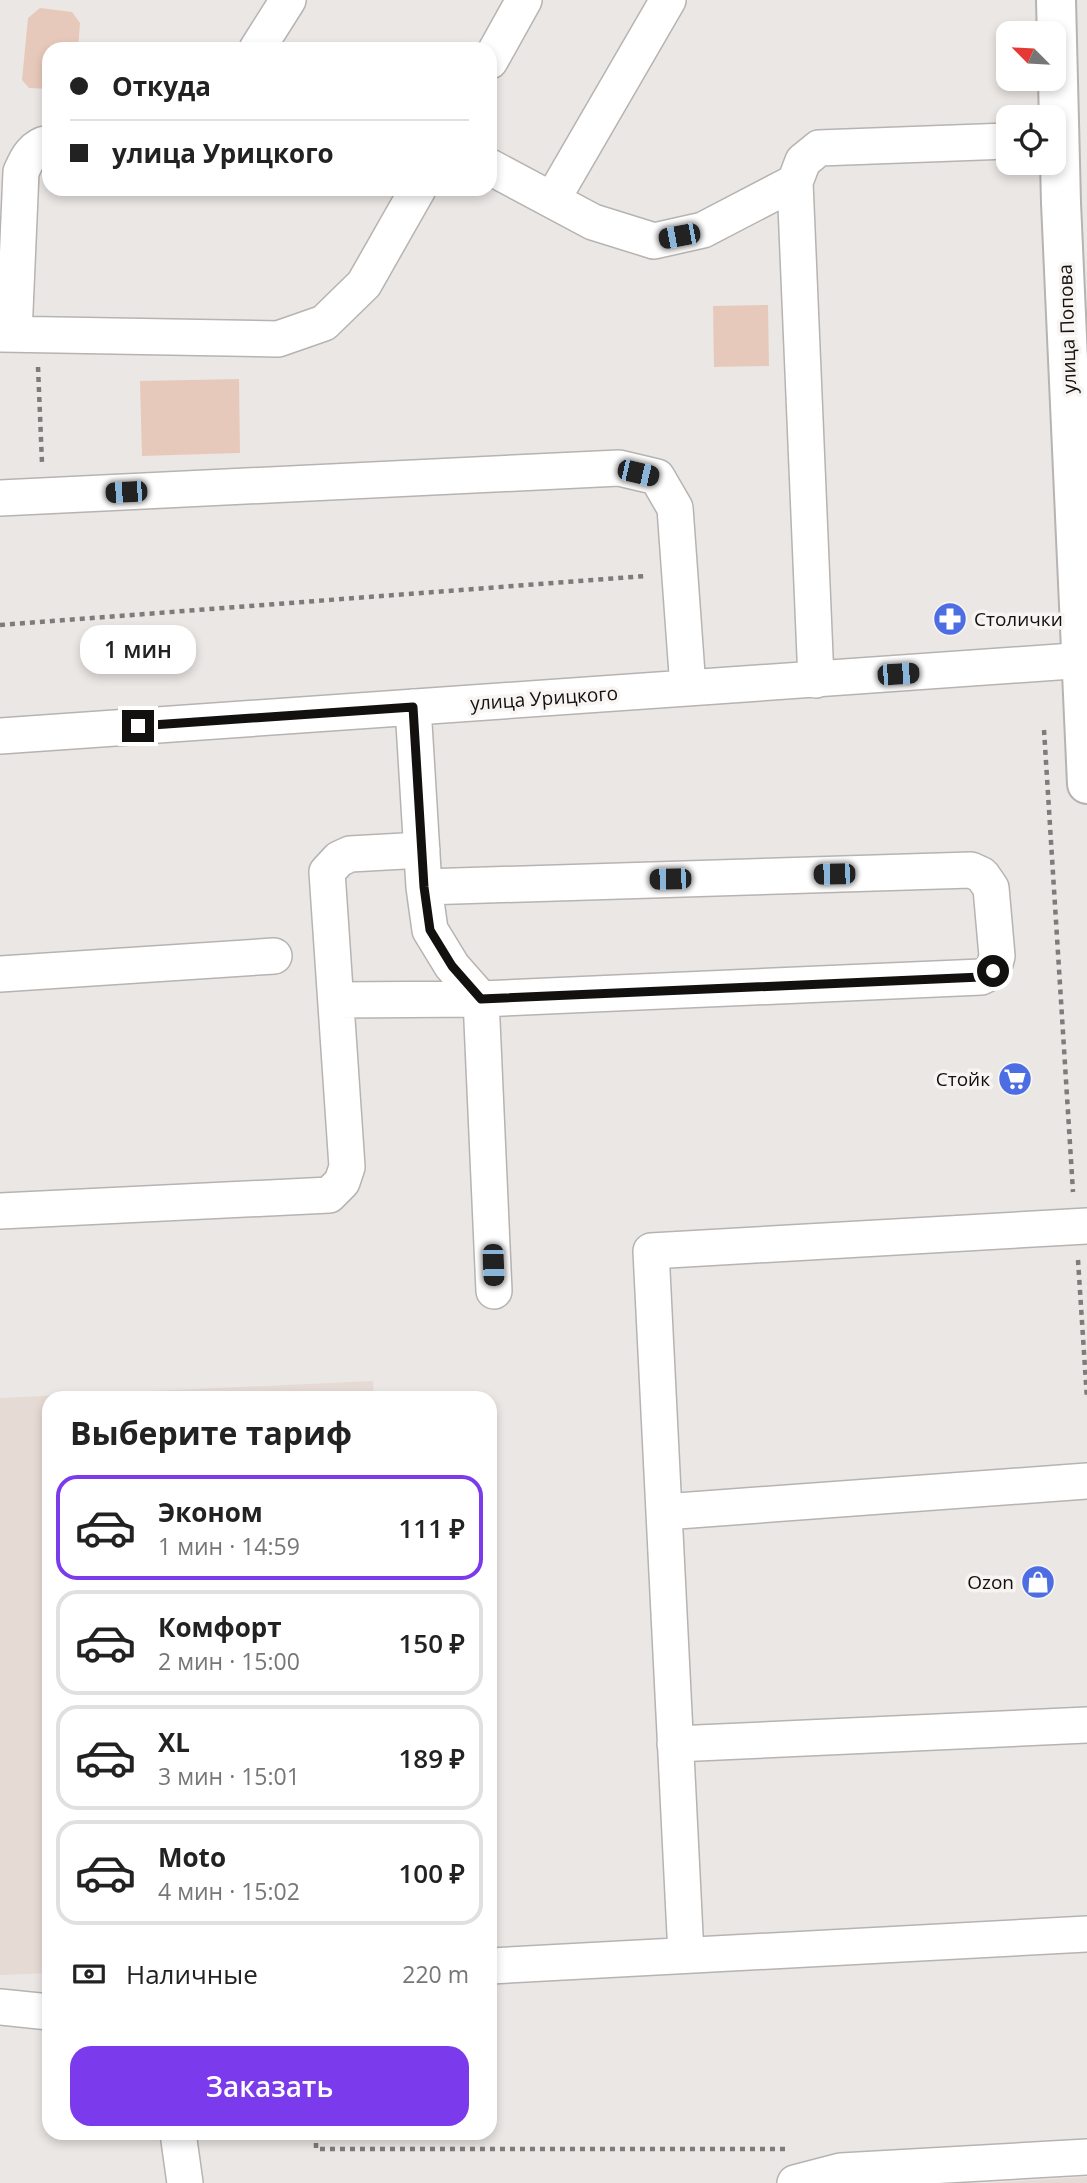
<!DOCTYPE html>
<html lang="ru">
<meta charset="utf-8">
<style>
body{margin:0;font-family:"Open Sans",sans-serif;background:#f2f2f2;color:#222;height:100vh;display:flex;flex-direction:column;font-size:26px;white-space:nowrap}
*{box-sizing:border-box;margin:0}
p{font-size:23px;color:#767676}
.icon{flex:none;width:38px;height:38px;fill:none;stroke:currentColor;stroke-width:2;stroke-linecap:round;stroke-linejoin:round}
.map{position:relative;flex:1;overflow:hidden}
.side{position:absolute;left:42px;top:1391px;width:455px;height:749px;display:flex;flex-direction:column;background:#fff;border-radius:21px;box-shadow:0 4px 10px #0003}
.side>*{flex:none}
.guide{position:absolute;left:42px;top:42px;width:455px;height:154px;border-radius:21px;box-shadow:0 4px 10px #0003;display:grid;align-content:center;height:154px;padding:0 28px;background:#fff}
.needle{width:46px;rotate:294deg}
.buttons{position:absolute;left:996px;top:21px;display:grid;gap:14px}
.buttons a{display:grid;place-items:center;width:70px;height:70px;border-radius:14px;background:#fff;box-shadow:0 4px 10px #0003;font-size:35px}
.end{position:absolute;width:32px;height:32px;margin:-16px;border:9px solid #121110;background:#fff;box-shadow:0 0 0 4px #fff}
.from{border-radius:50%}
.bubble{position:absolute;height:49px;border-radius:21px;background:#fff;box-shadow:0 4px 10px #0003;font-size:23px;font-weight:600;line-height:49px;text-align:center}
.car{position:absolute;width:21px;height:42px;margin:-21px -10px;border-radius:9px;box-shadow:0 0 5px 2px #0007;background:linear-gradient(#222 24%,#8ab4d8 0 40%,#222 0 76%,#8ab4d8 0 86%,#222 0)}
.guide b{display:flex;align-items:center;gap:24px;height:66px;font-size:26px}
.guide b+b{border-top:2px solid #e0e0e0}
.guide i{width:18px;height:18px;background:#222}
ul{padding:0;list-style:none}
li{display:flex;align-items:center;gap:21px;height:105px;margin:0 14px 10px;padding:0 14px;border:4px solid #e0e0e0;border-radius:21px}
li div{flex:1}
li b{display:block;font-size:26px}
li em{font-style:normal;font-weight:600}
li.selected{border-color:#7c3aed}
li>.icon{width:63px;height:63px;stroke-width:1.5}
h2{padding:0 28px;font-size:32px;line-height:84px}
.pay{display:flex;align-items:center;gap:18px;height:77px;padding:0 28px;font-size:26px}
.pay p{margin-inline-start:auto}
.cta{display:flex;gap:14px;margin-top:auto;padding:14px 28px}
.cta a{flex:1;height:80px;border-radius:21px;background:#7c3aed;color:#fff;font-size:28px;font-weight:600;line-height:80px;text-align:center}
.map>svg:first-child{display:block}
</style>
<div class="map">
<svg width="1087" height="2183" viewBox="0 0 1087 2183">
<rect width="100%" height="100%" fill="#ebe7e5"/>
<path fill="#e6dad5" d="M 373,1381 L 374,1398 L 49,1398 L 49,1973 L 0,1975 L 0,1398 Z
M 1087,2177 L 1087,2183 L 987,2183 Z"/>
<path fill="#e7c9bb" d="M 40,8 L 72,12 L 80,23 L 78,49 L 49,49 L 49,89 L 29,88 L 22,80 L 28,18 Z
M 768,305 L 769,366 L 714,367 L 713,306 Z
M 239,379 L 240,453 L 142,456 L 140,381 Z"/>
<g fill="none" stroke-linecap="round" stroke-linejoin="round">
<g stroke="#b7b3b1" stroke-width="38">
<path id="minor" d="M 257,49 L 288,0
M 490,61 L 524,0
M 490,167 L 593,222 L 654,241 L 703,230 L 795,182
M 552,200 L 668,0
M 0,334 L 278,339 L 324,323 L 364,284 L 418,189
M 14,334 L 21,172 C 27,158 33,146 49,143
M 0,498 L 619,468 L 657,477 L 675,508 L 688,688
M 816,680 L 795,182 L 803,161 L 819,148 L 1008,141
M 413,707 L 424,887 L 430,930 L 452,966 L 481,999 L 494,1291
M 0,736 L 1087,660
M 0,974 L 274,956
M 336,1000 L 481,999 L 981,977 L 993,971 L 997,956 L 991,888 L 982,875 L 971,870 L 424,887
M 0,1211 L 329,1195 L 342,1182 L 347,1167 L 327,872 L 339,859 L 350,854 L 422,850
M 664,1512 L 1087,1481
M 675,1744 L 1087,1725
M 686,1955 L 651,1251 L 1087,1226
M 490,1966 L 1087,1934
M 0,2007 L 49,2012
M 178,2133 L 185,2183
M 795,2183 L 841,2171 L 1087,2157"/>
</g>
<g stroke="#b7b3b1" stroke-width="42">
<path id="major" d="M 1056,0 L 1061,203 L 1087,784"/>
</g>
<path stroke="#7e7b7a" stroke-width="4.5" stroke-dasharray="5 5" stroke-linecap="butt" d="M 38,367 L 42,463
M 0,625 L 645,576
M 1044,730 L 1073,1192
M 1078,1260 L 1087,1399
M 316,2133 L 316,2149 L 786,2149"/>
<use href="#minor" stroke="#fff" stroke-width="35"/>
<use href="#major" stroke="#fff" stroke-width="38"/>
</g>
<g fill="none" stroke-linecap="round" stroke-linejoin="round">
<path stroke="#121110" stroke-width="9" d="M 138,726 L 413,707 L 424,887 L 430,930 L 452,966 L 481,999 L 981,977 L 993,971"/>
</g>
<defs>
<g id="pharmacy-disc" transform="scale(1.75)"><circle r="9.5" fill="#4c6ee2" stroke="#f8f4f2"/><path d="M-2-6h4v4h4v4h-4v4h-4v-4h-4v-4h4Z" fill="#fff"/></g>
<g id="supermarket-disc" transform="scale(1.75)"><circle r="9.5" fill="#4c6ee2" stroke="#f8f4f2"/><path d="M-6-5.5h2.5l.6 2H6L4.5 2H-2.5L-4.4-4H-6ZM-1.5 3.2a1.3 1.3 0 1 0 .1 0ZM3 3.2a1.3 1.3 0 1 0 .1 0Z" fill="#fff"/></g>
<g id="shop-disc" transform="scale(1.75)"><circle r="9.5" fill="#4c6ee2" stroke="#f8f4f2"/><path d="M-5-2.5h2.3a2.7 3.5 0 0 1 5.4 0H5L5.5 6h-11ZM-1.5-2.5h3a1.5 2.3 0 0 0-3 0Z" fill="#fff"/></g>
</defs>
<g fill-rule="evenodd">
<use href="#pharmacy-disc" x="950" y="619"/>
<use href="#supermarket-disc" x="1015" y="1079"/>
<use href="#shop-disc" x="1038" y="1582"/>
</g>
<g text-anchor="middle" stroke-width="7" stroke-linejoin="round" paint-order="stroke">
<g font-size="19" fill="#121110" stroke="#f8f4f2">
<text transform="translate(1067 329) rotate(-92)" y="7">улица Попова</text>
<text transform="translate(544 698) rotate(-4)" y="7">улица Урицкого</text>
</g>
<g font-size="19" fill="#121110" stroke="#f8f4f2" text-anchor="end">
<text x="974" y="626" text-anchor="start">Столички</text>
<text x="990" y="1086">Стойк</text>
<text x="1014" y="1589">Ozon</text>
</g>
</g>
</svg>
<div class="buttons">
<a><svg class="needle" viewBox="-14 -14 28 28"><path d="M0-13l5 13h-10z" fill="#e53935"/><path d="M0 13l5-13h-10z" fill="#767676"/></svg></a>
<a><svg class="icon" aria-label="locate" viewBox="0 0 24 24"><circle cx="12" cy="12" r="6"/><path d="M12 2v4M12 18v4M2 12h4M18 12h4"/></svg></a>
</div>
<i class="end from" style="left:993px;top:971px"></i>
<i class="end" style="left:138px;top:726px"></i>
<div class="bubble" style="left:80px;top:625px;width:116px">1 мин</div>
<i class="car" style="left:679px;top:236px;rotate:259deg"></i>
<i class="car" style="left:638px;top:473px;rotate:103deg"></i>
<i class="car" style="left:126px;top:492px;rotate:267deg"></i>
<i class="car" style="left:898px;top:674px;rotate:86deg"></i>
<i class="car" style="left:834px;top:874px;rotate:269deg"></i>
<i class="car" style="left:670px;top:879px;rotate:269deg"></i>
<i class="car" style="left:493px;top:1265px;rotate:178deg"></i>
<div class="guide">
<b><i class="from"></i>Откуда</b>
<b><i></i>улица Урицкого</b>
</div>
<section class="side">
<h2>Выберите тариф</h2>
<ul>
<li class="selected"><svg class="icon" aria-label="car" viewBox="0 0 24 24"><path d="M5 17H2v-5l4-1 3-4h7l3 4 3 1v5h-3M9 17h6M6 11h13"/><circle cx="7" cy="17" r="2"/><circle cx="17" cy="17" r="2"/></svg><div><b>Эконом</b><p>1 мин · 14:59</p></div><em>111 ₽</em></li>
<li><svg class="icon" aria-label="car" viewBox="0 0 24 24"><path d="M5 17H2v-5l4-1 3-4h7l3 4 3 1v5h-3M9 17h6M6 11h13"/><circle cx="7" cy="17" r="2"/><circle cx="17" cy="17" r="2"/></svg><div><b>Комфорт</b><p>2 мин · 15:00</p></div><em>150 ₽</em></li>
<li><svg class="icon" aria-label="car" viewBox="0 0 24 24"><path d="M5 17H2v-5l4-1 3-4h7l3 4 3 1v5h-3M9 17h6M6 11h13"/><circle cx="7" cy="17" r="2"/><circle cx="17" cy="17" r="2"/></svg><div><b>XL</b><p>3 мин · 15:01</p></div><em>189 ₽</em></li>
<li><svg class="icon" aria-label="car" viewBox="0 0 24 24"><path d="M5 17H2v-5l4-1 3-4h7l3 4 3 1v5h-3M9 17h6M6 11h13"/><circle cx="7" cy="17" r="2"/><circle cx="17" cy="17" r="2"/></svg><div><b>Moto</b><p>4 мин · 15:02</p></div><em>100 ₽</em></li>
</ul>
<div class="pay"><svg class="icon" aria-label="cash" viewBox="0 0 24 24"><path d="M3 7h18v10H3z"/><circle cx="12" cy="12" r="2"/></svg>Наличные<p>220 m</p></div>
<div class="cta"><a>Заказать</a></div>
</section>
</div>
